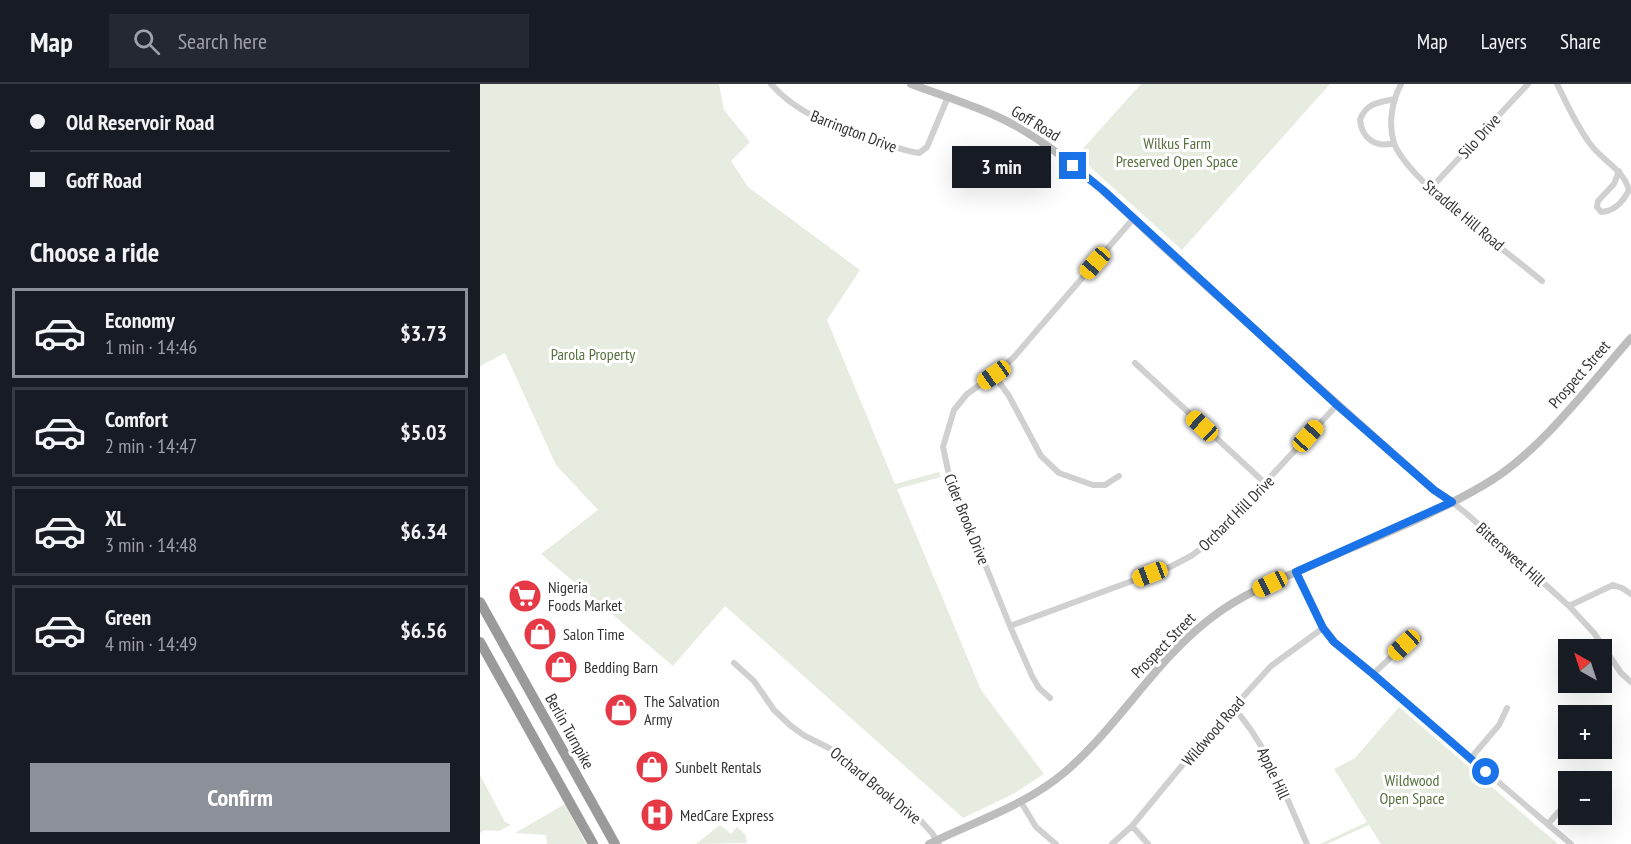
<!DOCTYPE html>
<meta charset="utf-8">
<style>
body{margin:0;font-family:"PT Sans Narrow",sans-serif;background:#242831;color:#f1f3f6;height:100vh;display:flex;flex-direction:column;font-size:22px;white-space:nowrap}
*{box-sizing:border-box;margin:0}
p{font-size:20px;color:#9ea1a6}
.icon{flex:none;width:33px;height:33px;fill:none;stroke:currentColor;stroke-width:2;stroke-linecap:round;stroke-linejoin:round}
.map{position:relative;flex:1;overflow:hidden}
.details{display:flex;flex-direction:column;background:#171b24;width:480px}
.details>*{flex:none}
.banner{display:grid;align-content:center;height:132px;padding:0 30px;background:#171b24}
.needle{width:39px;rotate:321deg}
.tools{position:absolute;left:1078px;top:555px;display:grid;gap:12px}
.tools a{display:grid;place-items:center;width:54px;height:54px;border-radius:0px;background:#171b24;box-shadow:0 6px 24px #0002;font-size:30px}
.end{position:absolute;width:27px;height:27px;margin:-14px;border:8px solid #1a73e8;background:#fff;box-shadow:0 0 0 3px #fff}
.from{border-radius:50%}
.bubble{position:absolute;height:42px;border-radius:0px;background:#171b24;box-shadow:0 6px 24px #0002;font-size:20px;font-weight:800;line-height:42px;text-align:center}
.car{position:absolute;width:18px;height:36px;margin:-18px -9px;border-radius:8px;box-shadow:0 0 4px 2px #0007;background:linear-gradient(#f5c518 24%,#345 0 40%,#f5c518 0 76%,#345 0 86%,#f5c518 0)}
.banner b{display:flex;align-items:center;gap:21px;height:57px;font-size:22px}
.banner b+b{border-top:2px solid #363941}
.banner i{width:15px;height:15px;background:#f1f3f6}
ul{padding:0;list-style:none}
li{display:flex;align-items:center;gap:18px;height:90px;margin:0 12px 9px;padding:0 18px;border:3px solid #363941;border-radius:0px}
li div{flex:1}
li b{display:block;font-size:22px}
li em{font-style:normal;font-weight:800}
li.current{border-color:#8c9099}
li>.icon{width:54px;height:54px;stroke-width:1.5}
h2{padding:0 30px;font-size:27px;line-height:72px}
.cta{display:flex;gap:12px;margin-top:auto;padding:12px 30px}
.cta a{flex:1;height:69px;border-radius:0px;background:#8c9099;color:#fff;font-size:24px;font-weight:800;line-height:69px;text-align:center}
header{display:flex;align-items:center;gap:36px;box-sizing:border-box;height:84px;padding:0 30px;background:#171b24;border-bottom:2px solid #363941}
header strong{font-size:28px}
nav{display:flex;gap:33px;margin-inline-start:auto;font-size:21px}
.search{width:420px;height:54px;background:#242831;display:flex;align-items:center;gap:15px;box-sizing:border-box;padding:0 21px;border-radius:0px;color:#9ea1a6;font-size:22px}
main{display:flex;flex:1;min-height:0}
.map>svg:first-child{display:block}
</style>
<header>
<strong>Map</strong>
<div class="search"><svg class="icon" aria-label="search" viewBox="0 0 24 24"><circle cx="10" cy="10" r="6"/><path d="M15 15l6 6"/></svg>Search here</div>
<nav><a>Map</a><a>Layers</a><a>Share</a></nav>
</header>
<main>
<section class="details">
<div class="banner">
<b><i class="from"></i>Old Reservoir Road</b>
<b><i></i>Goff Road</b>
</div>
<h2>Choose a ride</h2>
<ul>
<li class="current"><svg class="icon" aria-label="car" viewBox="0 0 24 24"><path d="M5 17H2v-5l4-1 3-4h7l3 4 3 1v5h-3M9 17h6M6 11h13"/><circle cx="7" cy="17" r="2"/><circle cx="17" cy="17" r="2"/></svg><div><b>Economy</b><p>1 min · 14:46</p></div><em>$3.73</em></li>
<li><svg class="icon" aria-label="car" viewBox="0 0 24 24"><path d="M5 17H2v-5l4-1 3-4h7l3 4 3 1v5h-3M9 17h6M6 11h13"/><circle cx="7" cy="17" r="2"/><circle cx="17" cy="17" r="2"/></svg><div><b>Comfort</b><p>2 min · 14:47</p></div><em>$5.03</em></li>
<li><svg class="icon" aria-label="car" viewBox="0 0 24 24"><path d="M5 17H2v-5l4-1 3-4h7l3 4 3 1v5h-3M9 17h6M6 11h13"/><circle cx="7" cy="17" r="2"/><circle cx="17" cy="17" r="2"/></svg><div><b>XL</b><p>3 min · 14:48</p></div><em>$6.34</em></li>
<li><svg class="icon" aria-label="car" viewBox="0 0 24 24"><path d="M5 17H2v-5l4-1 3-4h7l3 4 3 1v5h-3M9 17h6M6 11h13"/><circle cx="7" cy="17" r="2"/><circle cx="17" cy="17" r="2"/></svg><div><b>Green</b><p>4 min · 14:49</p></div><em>$6.56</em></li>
</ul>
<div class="cta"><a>Confirm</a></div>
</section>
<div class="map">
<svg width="1151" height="760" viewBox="0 0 1151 760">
<rect width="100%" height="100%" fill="#fff"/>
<path fill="#e6ecdf" d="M 0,0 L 239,0 L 244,26 L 270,58 L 251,77 L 268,103 L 380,186 L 347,236 L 415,400 L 459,388 L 461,393 L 417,405 L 501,606 L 564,690 L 535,709 L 483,734 L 245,522 L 193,582 L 61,470 L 118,426 L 76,381 L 25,269 L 0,282 Z
M 661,0 L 850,0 L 702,166 L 597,71 Z
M 919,623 L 1078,760 L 901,760 L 889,741 L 847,760 L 840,760 L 887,738 L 854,685 L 875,674 Z
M 0,691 L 25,738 L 31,741 L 19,747 L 5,746 L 0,749 Z
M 85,720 L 106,760 L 67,760 L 66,751 L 35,749 Z
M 240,741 L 251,750 L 257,743 L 265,750 L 267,759 L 216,760 Z"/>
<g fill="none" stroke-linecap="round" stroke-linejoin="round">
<path stroke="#d0d0d0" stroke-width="6" d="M 291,0 C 318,31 356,43 394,56 C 409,61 423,67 439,69 L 447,63 L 468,13
M 921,0 C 912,17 908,40 914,59 C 927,96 1028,168 1062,197
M 1077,0 C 1087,20 1097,43 1111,61 C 1123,77 1143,85 1149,106 C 1143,118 1135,127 1121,128 L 1117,123 L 1118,117 L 1134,100 L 1139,87
M 914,59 C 896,64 882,55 880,36 C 886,19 899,18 915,15
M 951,104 L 1048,0
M 655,279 L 786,400
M 514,291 L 529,312 L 561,372 L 579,389 L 613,401 L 625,401 L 639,392
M 972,418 L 987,430 L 1089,522
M 816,488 L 843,544 L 854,558 L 1091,760
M 1151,510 L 1142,504 L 1133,501 L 1089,522 L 1114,549 L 1141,589 L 1151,598
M 530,542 L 690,483 L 711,472 L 730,458 L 857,321
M 254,579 L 274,597 L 294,626 L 311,642 L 325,652 L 359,669 L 441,737 L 452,749 L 459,760
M 893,590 L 924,561 L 939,554
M 570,614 L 559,604 L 552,592 L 530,542 L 469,391 L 463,363 L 474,326 L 487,310 L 514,291 L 534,273 L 653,135
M 753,623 C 788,662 806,713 827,760
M 990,675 L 1019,641 L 1027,624
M 1104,698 L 1106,696
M 541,718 L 556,743 L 576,760
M 1068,740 L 1089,716
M 652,742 L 668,760
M 632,760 L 652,742 L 714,667 L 791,582 L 843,544"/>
<path stroke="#bdbdbd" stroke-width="8" d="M 431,0 C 466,13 503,24 536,42 C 598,77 648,131 700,178 C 785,255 869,331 954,406 L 972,418
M 449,760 C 495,737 545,722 585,688 C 640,641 676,574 735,531 C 762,511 793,498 823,485 C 885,457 956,431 1012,396 C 1063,364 1111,299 1151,254"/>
<path stroke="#9a9a9a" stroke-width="10" d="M 0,518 L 135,760
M 0,558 L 113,760"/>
</g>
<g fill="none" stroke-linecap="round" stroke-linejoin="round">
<path stroke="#1a73e8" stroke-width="8" d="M 593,82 L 623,106 L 857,321 L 954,406 L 972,418 L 816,488 L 843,544 L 854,558 L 893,590 L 1006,688"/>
</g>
<defs>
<g id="supermarket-disc" transform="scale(1.725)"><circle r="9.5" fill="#e63946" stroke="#fff"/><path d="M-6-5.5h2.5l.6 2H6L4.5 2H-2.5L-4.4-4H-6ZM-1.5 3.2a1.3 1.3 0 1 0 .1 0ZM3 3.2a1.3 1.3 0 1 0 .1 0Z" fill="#fff"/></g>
<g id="shop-disc" transform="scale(1.725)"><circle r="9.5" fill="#e63946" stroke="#fff"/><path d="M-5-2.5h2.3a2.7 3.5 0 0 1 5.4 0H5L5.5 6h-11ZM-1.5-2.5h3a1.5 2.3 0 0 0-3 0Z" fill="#fff"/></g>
<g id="hospital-disc" transform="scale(1.725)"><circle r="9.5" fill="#e63946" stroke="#fff"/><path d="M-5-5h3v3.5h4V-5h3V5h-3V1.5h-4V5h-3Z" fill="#fff"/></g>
</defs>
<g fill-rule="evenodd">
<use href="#supermarket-disc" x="45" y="512"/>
<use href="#shop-disc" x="60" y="550"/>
<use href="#shop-disc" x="81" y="583"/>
<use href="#shop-disc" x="141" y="626"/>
<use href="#shop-disc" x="172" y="683"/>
<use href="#hospital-disc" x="177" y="731"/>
</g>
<g text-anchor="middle" stroke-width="6" stroke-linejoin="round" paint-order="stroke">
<g font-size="16" fill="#333" stroke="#fff">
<text transform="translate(556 39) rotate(31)" y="6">Goff Road</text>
<text transform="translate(374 47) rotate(21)" y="6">Barrington Drive</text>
<text transform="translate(999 52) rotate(-48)" y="6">Silo Drive</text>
<text transform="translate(984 131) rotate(40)" y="6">Straddle Hill Road</text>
<text transform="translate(1099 290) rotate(-49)" y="6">Prospect Street</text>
<text transform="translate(756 429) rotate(-45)" y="6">Orchard Hill Drive</text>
<text transform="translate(487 435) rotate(68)" y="6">Cider Brook Drive</text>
<text transform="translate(1031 470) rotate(42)" y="6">Bittersweet Hill</text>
<text transform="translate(683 561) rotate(-46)" y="6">Prospect Street</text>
<text transform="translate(90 647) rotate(61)" y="6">Berlin Turnpike</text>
<text transform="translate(733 647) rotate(-49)" y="6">Wildwood Road</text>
<text transform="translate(794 689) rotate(65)" y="6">Apple Hill</text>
<text transform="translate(396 701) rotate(39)" y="6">Orchard Brook Drive</text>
</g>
<g font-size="16" fill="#56703f" stroke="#fff">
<text x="697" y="65">Wilkus Farm<tspan x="697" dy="18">Preserved Open Space</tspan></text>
<text x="113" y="276">Parola Property</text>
<text x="932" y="702">Wildwood<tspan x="932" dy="18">Open Space</tspan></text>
</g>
<g font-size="16" fill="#333" stroke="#fff" text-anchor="start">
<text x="68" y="509">Nigeria<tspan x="68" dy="18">Foods Market</tspan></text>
<text x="83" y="556">Salon Time</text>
<text x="104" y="589">Bedding Barn</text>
<text x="164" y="623">The Salvation<tspan x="164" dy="18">Army</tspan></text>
<text x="195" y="689">Sunbelt Rentals</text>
<text x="200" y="737">MedCare Express</text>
</g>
</g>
</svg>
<div class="tools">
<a><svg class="needle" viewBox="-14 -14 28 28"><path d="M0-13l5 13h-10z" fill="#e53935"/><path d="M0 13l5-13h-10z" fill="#9ea1a6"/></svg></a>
<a>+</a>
<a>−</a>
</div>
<i class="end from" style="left:1006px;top:688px"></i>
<i class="end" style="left:593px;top:82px"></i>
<div class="bubble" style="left:472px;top:62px;width:99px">3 min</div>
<i class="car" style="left:615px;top:179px;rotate:221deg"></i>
<i class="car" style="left:514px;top:291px;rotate:235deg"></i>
<i class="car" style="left:722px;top:342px;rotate:313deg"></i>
<i class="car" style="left:828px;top:352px;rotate:42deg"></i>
<i class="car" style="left:670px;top:490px;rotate:249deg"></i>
<i class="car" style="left:790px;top:500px;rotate:244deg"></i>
<i class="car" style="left:924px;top:561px;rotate:227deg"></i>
</div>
</main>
